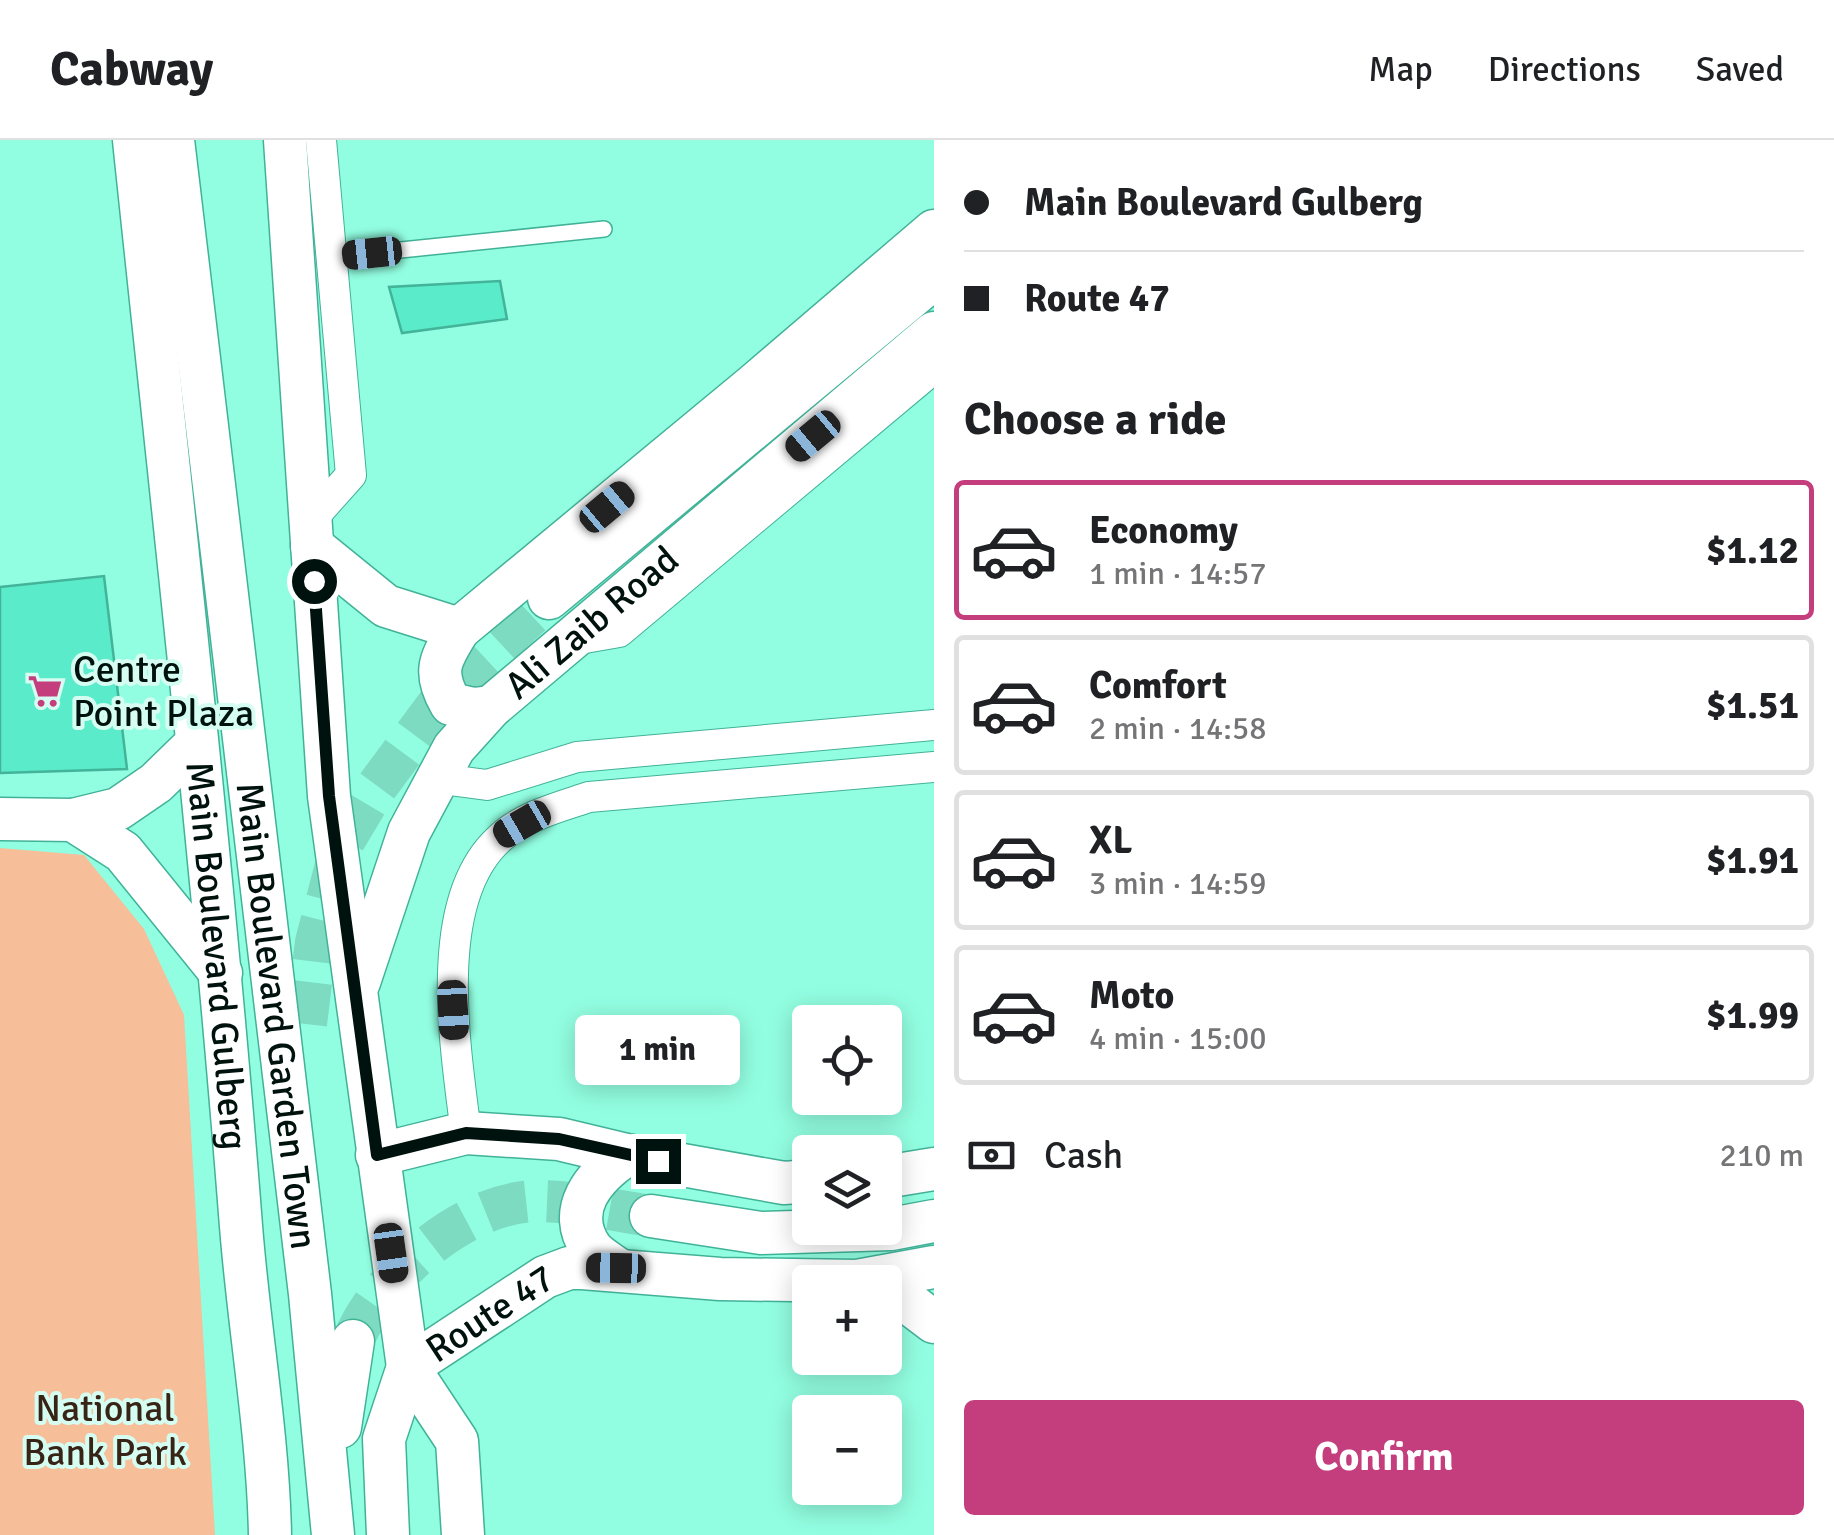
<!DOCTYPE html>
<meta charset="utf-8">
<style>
body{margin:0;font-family:Signika,sans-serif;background:#f2f2f2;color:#202124;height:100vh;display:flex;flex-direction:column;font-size:38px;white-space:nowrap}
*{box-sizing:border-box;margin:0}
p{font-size:32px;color:#757577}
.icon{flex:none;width:55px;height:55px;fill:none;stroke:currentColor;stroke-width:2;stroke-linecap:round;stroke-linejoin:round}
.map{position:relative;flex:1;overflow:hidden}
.sheet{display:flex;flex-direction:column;background:#fff;width:900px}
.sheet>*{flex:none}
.banner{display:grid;align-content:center;height:220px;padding:0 30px;background:#fff}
.fabs{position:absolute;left:792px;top:865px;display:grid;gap:20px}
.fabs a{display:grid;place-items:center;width:110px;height:110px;border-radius:10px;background:#fff;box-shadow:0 5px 25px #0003;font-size:50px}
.end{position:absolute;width:45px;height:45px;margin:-22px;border:12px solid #00120d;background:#fff;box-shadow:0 0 0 5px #fff}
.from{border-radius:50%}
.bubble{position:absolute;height:70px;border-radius:10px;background:#fff;box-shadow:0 5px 25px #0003;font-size:32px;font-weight:800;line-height:70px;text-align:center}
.car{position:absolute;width:30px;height:60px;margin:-30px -15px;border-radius:12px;box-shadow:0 0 8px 2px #0007;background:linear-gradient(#222 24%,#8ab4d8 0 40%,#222 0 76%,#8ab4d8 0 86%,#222 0)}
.banner b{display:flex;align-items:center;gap:35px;height:95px;font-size:38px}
.banner b+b{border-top:2px solid #e0e0e0}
.banner i{width:25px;height:25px;background:#202124}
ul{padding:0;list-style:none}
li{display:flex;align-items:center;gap:30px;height:140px;margin:0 20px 15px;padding:0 10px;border:5px solid #e0e0e0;border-radius:10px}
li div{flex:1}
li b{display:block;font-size:38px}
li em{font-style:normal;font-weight:800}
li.active{border-color:#c43e7e}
li>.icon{width:90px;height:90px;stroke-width:1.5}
h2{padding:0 30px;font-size:45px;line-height:120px}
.pay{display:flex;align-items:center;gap:25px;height:110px;padding:0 30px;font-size:38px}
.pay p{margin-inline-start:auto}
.button{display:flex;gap:20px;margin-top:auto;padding:20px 30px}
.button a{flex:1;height:115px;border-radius:10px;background:#c43e7e;color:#fff;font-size:40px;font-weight:800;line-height:115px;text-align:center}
header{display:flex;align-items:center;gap:60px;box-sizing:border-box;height:140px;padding:0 50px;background:#fff;border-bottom:2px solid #e0e0e0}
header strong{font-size:48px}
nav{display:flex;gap:55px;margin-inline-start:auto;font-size:35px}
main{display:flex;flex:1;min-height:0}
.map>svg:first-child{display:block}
</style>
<header>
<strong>Cabway</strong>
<nav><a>Map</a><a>Directions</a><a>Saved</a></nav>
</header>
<main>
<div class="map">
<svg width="934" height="1395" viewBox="0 0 934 1395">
<rect width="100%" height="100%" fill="#92fee1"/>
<path fill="#f6be99" d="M 0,708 L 84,715 L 144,789 L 184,875 L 215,1395 L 0,1395 Z"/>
<path fill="#5aecca" stroke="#43b399" stroke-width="2.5" d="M 500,141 L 507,179 L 402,193 L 389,147 Z
M 104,436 L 127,629 L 0,633 L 0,447 Z"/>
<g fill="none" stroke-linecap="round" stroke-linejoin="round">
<path stroke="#7cdbc1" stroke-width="42" stroke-dasharray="42 21" stroke-linecap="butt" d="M 306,884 L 316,802 L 341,706 L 375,649 L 444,556 L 549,458
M 353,1201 C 380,1135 468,1058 543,1061 C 579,1062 616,1071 651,1076"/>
<g stroke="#41b298" stroke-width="18">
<path id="lane" d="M 333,117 L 604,89"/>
</g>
<g stroke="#41b298" stroke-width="32">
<path id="street" d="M 311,380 L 351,335 L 321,0
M 573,500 L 619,492 L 934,228
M 439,633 L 457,641 L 487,645 L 577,617 L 934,585
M 466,993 C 456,911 430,762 499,699 C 523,676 559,667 589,657 L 934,627"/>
</g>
<g stroke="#41b298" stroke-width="45">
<g id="secondary">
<path id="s1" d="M 134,0 C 172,362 213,723 241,1086 C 249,1189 268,1292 270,1395"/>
<path id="s2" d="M 173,0 L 310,1154 L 333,1395"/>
<path d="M 285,0 L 329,656 L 408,1227 L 457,1301 L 463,1395"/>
<path d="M 312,406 L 386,466 L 459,489 L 754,245 L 934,91"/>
<path d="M 549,458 L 934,138"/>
<path d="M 459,489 C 440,519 432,532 451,564 L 473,569 L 491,567"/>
<path d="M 0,679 L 73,680 L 123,712 L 221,833"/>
<path d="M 73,680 L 118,669 L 156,643 L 196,604"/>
<path id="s3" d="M 359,842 L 409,692 L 454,608 L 491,567 L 934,193"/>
<path d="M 377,1015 L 466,993 L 559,999 L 626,1015 L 784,1043 L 810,1041"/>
<path d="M 885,1037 L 934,1029"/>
<path d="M 651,1076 L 761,1093 L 891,1089 L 934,1081"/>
<path d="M 616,1128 C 608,1122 597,1116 591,1108 C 565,1070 594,1036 626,1015"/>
<path d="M 885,1152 L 905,1160 L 934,1182"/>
<path d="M 340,1287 L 353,1201"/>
<path id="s4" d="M 388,1395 L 384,1299 L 408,1227 L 545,1137 L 569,1128 L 582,1128 L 720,1139 L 857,1141 L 934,1127"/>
</g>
</g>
<use href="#lane" stroke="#fff" stroke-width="15"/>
<use href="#street" stroke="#fff" stroke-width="30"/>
<use href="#secondary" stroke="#fff" stroke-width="42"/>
</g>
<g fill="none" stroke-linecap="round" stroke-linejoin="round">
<path stroke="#00120d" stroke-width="12" d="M 314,441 L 329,656 L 377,1015 L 466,993 L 559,999 L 658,1021"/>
</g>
<defs>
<g id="supermarket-bare" transform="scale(2.7)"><path d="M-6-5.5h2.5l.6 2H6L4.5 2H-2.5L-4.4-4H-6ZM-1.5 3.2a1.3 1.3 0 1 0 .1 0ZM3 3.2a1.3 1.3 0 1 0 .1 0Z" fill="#c43e7e" stroke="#d6fdf1" stroke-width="2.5" paint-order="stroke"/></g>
</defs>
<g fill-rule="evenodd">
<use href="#supermarket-bare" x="45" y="551"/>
</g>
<g text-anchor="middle" stroke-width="8" stroke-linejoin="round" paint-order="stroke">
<g font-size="38" fill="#00120d" stroke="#d6fdf1">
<text dy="13" stroke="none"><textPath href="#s3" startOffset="440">Ali Zaib Road</textPath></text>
<text dy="13" stroke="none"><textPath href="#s1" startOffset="820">Main Boulevard Gulberg</textPath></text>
<text dy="13" stroke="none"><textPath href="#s2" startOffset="882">Main Boulevard Garden Town</textPath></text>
<text dy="13" stroke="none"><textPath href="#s4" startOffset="270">Route 47</textPath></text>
</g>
<g font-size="38" fill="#00120d" stroke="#d6fdf1" text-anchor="start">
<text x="73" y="542">Centre<tspan x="73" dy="44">Point Plaza</tspan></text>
</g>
<g font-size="38" fill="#382416" stroke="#d6fdf1">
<text x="105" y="1281">National<tspan x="105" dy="44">Bank Park</tspan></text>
</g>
</g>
</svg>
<div class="fabs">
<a><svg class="icon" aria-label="locate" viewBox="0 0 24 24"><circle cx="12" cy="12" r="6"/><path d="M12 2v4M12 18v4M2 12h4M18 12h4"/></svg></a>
<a><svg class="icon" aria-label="layers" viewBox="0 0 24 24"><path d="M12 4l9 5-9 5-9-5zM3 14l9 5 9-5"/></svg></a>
<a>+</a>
<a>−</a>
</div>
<i class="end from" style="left:314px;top:441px"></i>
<i class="end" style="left:658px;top:1021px"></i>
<div class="bubble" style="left:575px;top:875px;width:165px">1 min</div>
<i class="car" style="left:372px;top:113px;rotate:264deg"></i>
<i class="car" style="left:813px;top:296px;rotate:230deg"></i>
<i class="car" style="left:607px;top:367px;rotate:50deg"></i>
<i class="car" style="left:522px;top:684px;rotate:240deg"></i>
<i class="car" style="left:453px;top:870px;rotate:177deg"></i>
<i class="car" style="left:391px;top:1113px;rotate:172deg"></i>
<i class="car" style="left:616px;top:1128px;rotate:271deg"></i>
</div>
<section class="sheet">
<div class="banner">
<b><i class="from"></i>Main Boulevard Gulberg</b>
<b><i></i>Route 47</b>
</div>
<h2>Choose a ride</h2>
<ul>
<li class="active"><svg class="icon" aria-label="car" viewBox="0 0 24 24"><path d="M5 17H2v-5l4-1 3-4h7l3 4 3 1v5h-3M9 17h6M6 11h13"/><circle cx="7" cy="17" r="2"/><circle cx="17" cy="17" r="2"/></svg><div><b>Economy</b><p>1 min · 14:57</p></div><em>$1.12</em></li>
<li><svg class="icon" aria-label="car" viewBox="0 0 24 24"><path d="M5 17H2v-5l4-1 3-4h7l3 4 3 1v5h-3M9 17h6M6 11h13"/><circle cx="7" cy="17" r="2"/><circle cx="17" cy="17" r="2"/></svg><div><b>Comfort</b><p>2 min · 14:58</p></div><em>$1.51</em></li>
<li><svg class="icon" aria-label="car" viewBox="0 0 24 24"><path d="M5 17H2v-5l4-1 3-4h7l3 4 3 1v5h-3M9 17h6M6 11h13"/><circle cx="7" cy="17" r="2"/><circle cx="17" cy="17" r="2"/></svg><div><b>XL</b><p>3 min · 14:59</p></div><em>$1.91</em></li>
<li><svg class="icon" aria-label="car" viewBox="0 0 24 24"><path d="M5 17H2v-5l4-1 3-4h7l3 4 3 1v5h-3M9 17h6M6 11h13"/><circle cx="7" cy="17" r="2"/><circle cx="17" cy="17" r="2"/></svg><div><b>Moto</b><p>4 min · 15:00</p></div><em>$1.99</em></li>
</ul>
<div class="pay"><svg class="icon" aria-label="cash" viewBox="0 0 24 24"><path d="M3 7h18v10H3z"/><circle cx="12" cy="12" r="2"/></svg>Cash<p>210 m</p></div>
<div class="button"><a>Confirm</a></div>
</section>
</main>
